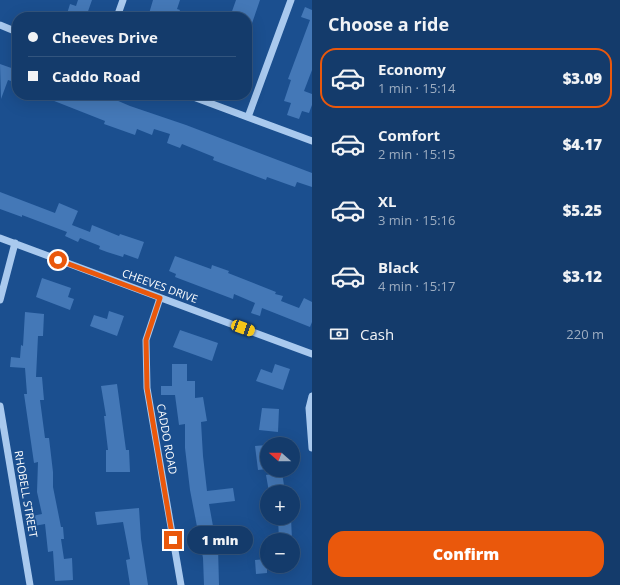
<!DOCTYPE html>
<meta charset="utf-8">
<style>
body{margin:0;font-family:"Open Sans",sans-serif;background:#1d4271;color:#f1f3f6;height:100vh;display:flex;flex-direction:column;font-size:15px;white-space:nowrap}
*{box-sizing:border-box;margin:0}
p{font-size:13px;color:#9dadc1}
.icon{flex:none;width:22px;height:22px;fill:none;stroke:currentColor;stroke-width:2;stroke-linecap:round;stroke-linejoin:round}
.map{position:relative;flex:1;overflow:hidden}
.details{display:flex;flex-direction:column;background:#143b6b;width:308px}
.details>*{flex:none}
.top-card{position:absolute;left:12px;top:12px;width:240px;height:88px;border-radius:16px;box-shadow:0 4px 16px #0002,0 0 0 1px #33557e;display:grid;align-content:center;height:88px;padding:0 16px;background:#143b6b}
.needle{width:26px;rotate:291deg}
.controls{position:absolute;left:260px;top:437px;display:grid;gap:8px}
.controls a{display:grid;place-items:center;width:40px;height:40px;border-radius:50%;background:#143b6b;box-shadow:0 4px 16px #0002,0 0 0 1px #33557e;font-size:20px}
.end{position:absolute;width:18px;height:18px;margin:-9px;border:5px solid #ea580c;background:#fff;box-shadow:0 0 0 2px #fff}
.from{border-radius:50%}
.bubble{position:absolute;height:28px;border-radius:14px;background:#143b6b;box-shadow:0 4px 16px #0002,0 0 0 1px #33557e;font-size:13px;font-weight:800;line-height:28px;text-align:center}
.car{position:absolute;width:12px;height:24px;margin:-12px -6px;border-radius:5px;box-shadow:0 0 3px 1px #0007;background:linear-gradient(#f5c518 24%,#345 0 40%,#f5c518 0 76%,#345 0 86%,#f5c518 0)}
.top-card b{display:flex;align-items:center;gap:14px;height:38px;font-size:15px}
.top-card b+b{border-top:1px solid #33557e}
.top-card i{width:10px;height:10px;background:#f1f3f6}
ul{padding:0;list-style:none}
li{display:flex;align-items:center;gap:12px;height:60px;margin:0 8px 6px;padding:0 8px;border:2px solid transparent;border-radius:16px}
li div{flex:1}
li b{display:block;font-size:15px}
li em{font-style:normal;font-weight:800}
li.current{border-color:#ea580c}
li>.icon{width:36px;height:36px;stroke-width:1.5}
h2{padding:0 16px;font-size:18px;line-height:48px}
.pay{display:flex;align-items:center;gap:10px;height:44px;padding:0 16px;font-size:15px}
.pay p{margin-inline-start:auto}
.cta{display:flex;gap:8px;margin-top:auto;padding:8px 16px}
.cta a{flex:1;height:46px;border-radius:16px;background:#ea580c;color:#fff;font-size:16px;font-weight:800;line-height:46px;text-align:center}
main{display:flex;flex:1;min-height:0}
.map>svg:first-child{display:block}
</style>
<main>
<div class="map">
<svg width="312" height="585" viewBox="0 0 312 585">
<rect width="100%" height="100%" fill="#1b4f8f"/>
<path fill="#4478b7" d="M 78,0 L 92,0 L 86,17 L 66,17 L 70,4 L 76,6 Z
M 153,0 L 180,0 L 177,9 L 180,10 L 177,17 L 148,17 Z
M 236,0 L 260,0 L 248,35 L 247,17 L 230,17 Z
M 305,7 L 312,10 L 312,70 L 304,91 L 312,94 L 312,105 L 309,113 L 302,111 L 299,119 L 287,115 L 291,103 L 284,101 L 291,80 L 288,79 L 310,20 L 301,17 Z
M 0,64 L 17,70 L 17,83 L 8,80 L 1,99 Z
M 39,95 L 118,95 L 116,100 L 130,106 L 186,125 L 312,173 L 312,187 L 297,182 L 295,187 L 267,177 L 266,180 L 213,160 L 214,157 L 182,144 L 180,148 L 167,143 L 170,134 L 154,129 L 152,135 L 137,129 L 135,135 L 104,124 L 105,121 Z
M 0,192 L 55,213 L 59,203 L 78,211 L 72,225 L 90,232 L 92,225 L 119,236 L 120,234 L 144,242 L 138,259 L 124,254 L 123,257 L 107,252 L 99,249 L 100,246 L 80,238 L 78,242 L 65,236 L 67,232 L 22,215 L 22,217 L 0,209 Z
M 175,256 L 211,269 L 212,265 L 229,271 L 228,273 L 276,292 L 275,294 L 283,296 L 281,301 L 299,308 L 304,298 L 312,302 L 312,322 L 310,327 L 262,308 L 260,316 L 251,313 L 255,303 L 234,294 L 233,299 L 175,277 L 176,274 L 169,271 Z
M 42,278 L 71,288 L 68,297 L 74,299 L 70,310 L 36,297 Z
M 109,311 L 124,316 L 117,336 L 90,326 L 94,315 L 107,319 Z
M 25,312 L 44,314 L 43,336 L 38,336 L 36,377 L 42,377 L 44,400 L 40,400 L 45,438 L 49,438 L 53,472 L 53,487 L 61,527 L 63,527 L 64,539 L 61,539 L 64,559 L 72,558 L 73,580 L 55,581 L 53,551 L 48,552 L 45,524 L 34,526 L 32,516 L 42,514 L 37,492 L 38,462 L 34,463 L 24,394 L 27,394 L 25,368 L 10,367 L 11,357 L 20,358 L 21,345 L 23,346 Z
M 180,330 L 218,343 L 212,361 L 173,347 Z
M 172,364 L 187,364 L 187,381 L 195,381 L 195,398 L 203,397 L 207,421 L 201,422 L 203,456 L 207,491 L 233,488 L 235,501 L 209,504 L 213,526 L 217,525 L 220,546 L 218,547 L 219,585 L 204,585 L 203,558 L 190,490 L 185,448 L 185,424 L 179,425 L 175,395 L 161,395 L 161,386 L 172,386 Z
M 275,364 L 290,369 L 283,390 L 256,381 L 261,369 L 272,373 Z
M 117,384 L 126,450 L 129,450 L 130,472 L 106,472 L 106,450 L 108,450 L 104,416 L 106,416 L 101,386 Z
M 262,408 L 279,409 L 278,432 L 259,430 Z
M 267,445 L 267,469 L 258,470 L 255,446 Z
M 282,472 L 285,492 L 269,492 L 266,475 Z
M 139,508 L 141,539 L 148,585 L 130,585 L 126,560 L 130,559 L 123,522 L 97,525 L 95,512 Z
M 278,518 L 291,518 L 292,540 L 279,540 Z
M 267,559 L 267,573 L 256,574 L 255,560 Z"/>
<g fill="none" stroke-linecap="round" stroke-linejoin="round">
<path stroke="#a9c9ee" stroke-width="7" d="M 117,17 L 123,0
M 0,25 L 17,32
M 188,95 L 312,141
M 248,117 L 291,0
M 0,238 L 312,354
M 160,298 L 146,340 L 147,388 L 181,585
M 0,300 L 15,243
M 312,396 L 309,408 L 312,448
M 0,406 L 30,585"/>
</g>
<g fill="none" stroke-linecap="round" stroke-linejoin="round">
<path stroke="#ea580c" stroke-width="5" d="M 58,260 L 160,298 L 146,340 L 147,388 L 173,540"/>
</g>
<g text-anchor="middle" stroke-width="3.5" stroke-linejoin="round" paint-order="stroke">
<g font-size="11" fill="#fff" stroke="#1b4f8f">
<text transform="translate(160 286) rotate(20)" y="4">CHEEVES DRIVE</text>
<text transform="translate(167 439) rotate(80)" y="4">CADDO ROAD</text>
<text transform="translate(26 494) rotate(80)" y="4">RHOBELL STREET</text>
</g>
</g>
</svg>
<div class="controls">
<a><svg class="needle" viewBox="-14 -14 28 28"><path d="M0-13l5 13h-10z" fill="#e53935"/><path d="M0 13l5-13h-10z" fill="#9dadc1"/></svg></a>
<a>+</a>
<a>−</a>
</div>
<i class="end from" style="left:58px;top:260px"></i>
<i class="end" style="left:173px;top:540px"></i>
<div class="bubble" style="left:187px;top:526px;width:66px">1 min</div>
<i class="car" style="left:243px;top:328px;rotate:110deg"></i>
<div class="top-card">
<b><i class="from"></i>Cheeves Drive</b>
<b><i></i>Caddo Road</b>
</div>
</div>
<section class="details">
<h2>Choose a ride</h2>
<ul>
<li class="current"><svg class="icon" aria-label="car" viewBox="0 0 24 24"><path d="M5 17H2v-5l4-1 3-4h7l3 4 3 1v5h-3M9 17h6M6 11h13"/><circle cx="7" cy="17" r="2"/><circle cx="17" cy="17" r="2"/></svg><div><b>Economy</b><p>1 min · 15:14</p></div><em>$3.09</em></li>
<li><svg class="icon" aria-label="car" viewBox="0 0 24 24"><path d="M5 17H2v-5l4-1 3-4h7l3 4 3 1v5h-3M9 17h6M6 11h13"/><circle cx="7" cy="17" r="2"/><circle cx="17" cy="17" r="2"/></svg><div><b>Comfort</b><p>2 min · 15:15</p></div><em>$4.17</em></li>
<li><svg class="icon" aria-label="car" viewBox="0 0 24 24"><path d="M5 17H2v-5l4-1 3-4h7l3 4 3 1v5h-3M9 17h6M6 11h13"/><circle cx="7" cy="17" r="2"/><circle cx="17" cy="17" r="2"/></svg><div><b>XL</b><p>3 min · 15:16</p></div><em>$5.25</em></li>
<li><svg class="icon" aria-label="car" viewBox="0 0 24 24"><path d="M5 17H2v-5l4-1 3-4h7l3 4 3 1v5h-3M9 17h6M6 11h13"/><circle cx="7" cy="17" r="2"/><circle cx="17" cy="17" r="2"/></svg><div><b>Black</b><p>4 min · 15:17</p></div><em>$3.12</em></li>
</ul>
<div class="pay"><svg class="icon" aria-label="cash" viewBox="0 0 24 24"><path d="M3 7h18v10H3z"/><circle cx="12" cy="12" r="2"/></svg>Cash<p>220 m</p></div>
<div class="cta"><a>Confirm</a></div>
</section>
</main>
